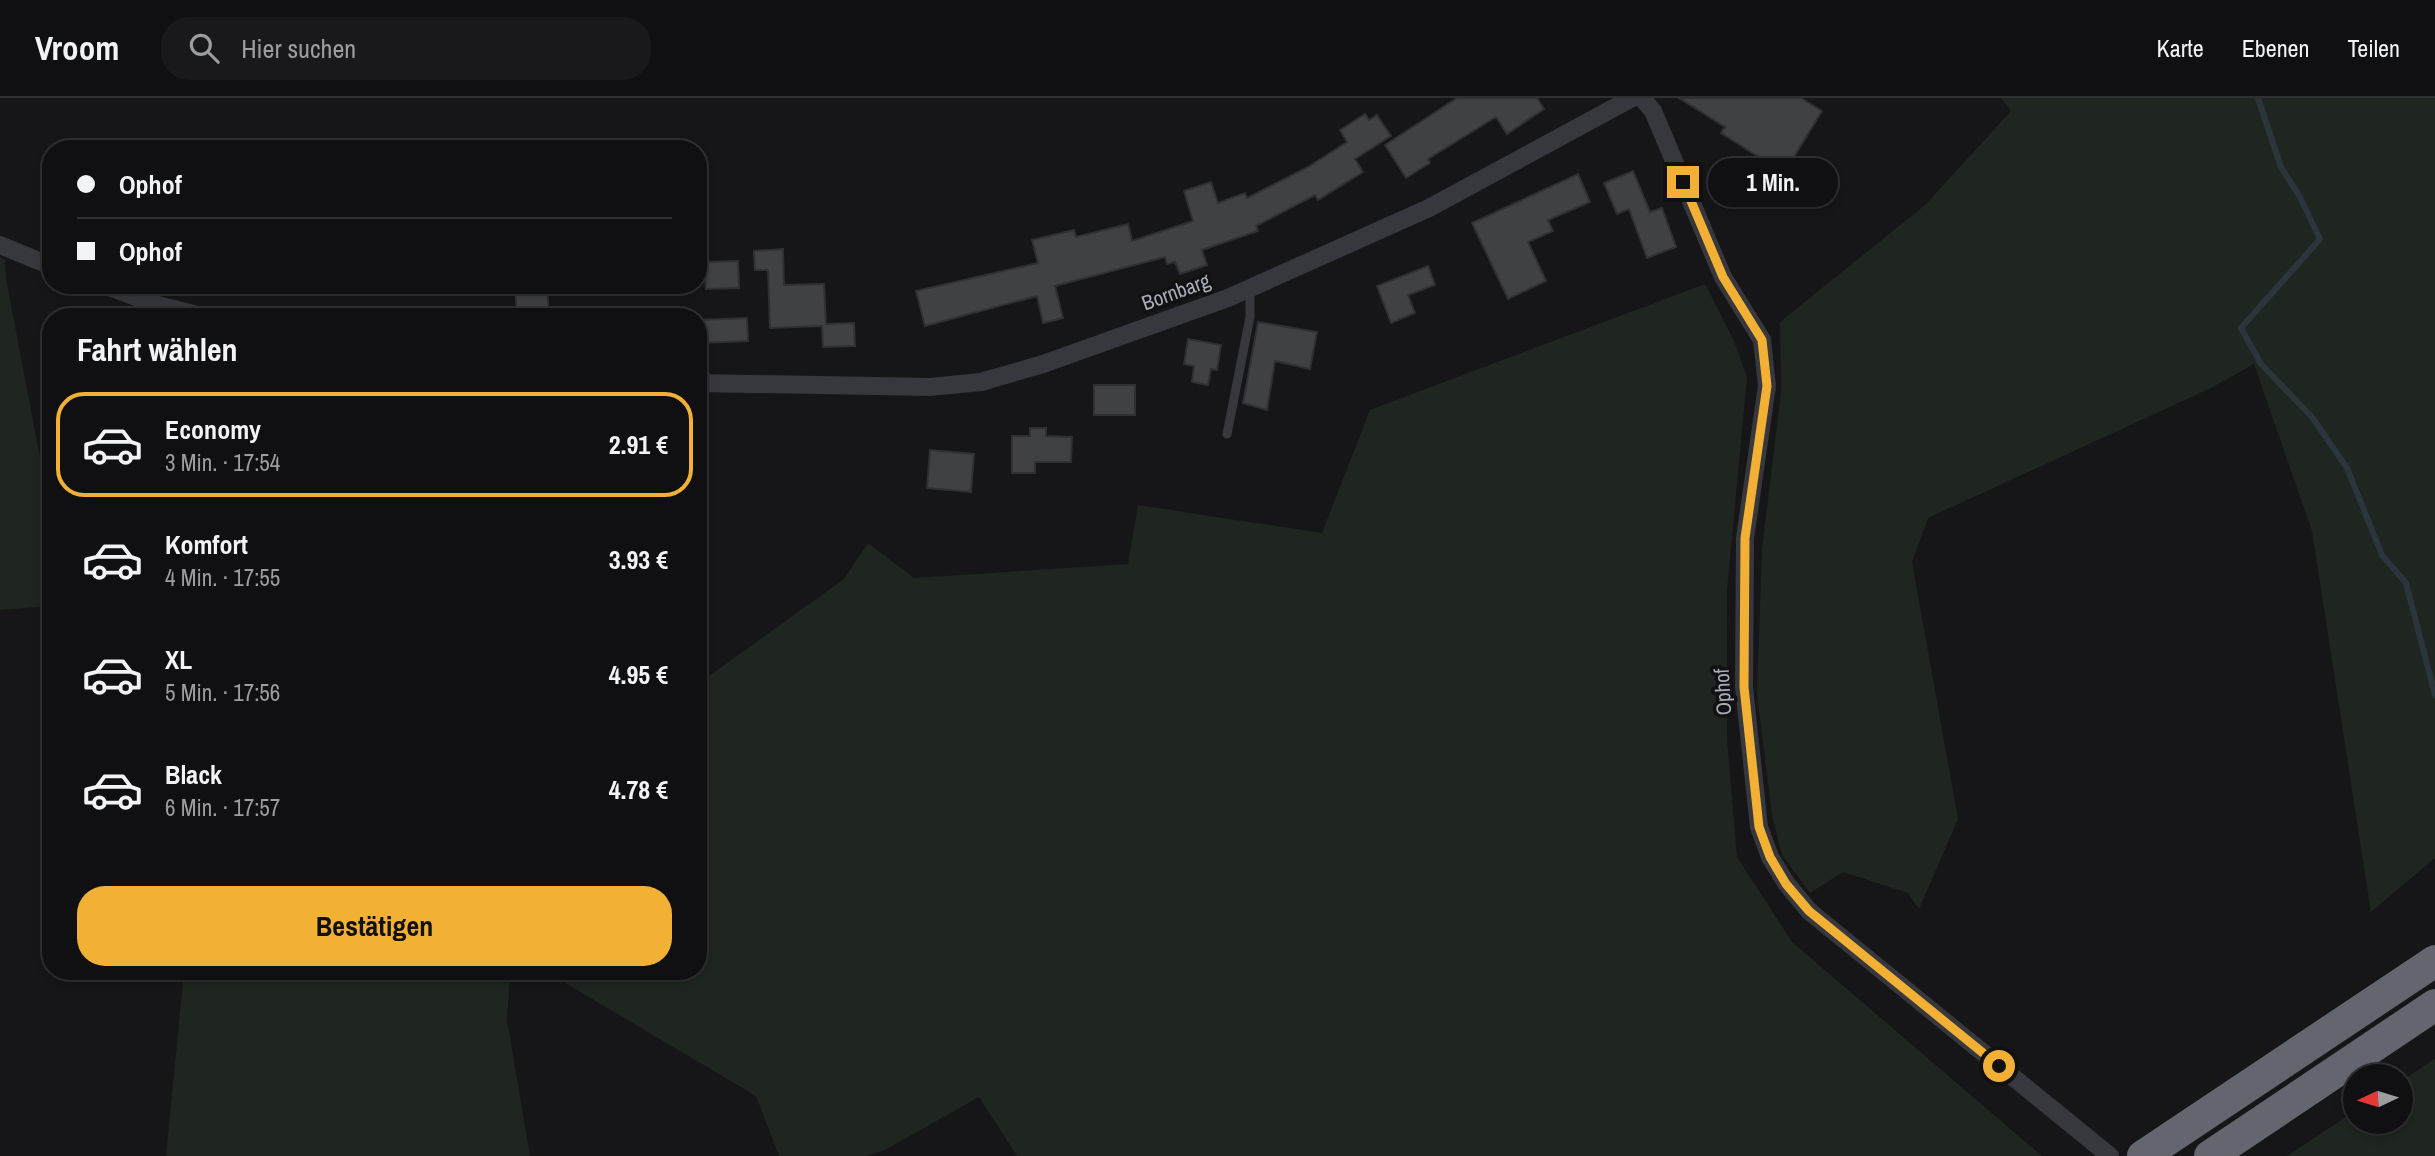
<!DOCTYPE html>
<html lang="de">
<meta charset="utf-8">
<style>
body{margin:0;font-family:"Archivo Narrow",sans-serif;background:#19191b;color:#f1f3f6;height:100vh;display:flex;flex-direction:column;font-size:26px;white-space:nowrap}
*{box-sizing:border-box;margin:0}
p{font-size:23px;color:#9c9d9f}
.icon{flex:none;width:38px;height:38px;fill:none;stroke:currentColor;stroke-width:2;stroke-linecap:round;stroke-linejoin:round}
.map{position:relative;flex:1;overflow:hidden}
.side{position:absolute;left:42px;top:210px;width:665px;height:672px;display:flex;flex-direction:column;background:#101012;border-radius:28px;box-shadow:0 4px 10px #0003,0 0 0 2px #303032}
.side>*{flex:none}
.banner{position:absolute;left:42px;top:42px;width:665px;height:154px;border-radius:28px;box-shadow:0 4px 10px #0003,0 0 0 2px #303032;display:grid;align-content:center;height:154px;padding:0 35px;background:#101012}
.needle{width:46px;rotate:266deg}
.tools{position:absolute;left:2343px;top:966px;display:grid;gap:14px}
.tools a{display:grid;place-items:center;width:70px;height:70px;border-radius:50%;background:#101012;box-shadow:0 4px 10px #0003,0 0 0 2px #303032;font-size:35px}
.end{position:absolute;width:32px;height:32px;margin:-16px;border:9px solid #f2b134;background:#111;box-shadow:0 0 0 4px #111}
.from{border-radius:50%}
.bubble{position:absolute;height:49px;border-radius:24px;background:#101012;box-shadow:0 4px 10px #0003,0 0 0 2px #303032;font-size:23px;font-weight:700;line-height:49px;text-align:center}
.banner b{display:flex;align-items:center;gap:24px;height:66px;font-size:26px}
.banner b+b{border-top:2px solid #303032}
.banner i{width:18px;height:18px;background:#f1f3f6}
ul{padding:0;list-style:none}
li{display:flex;align-items:center;gap:21px;height:105px;margin:0 14px 10px;padding:0 21px;border:4px solid transparent;border-radius:28px}
li div{flex:1}
li b{display:block;font-size:26px}
li em{font-style:normal;font-weight:700}
li.selected{border-color:#f2b134}
li>.icon{width:63px;height:63px;stroke-width:1.5}
h2{padding:0 35px;font-size:32px;line-height:84px}
.action{display:flex;gap:14px;margin-top:auto;padding:14px 35px}
.action a{flex:1;height:80px;border-radius:28px;background:#f2b134;color:#111;font-size:28px;font-weight:700;line-height:80px;text-align:center}
header{display:flex;align-items:center;gap:42px;box-sizing:border-box;height:98px;padding:0 35px;background:#101012;border-bottom:2px solid #303032}
header strong{font-size:33px}
nav{display:flex;gap:38px;margin-inline-start:auto;font-size:24px}
.search{width:490px;height:63px;background:#19191b;display:flex;align-items:center;gap:18px;box-sizing:border-box;padding:0 24px;border-radius:28px;color:#9c9d9f;font-size:26px}
.map>svg:first-child{display:block}
</style>
<header>
<strong>Vroom</strong>
<div class="search"><svg class="icon" aria-label="search" viewBox="0 0 24 24"><circle cx="10" cy="10" r="6"/><path d="M15 15l6 6"/></svg>Hier suchen</div>
<nav><a>Karte</a><a>Ebenen</a><a>Teilen</a></nav>
</header>
<div class="map">
<svg width="2435" height="1058" viewBox="0 0 2435 1058">
<rect width="100%" height="100%" fill="#161618"/>
<path fill="#1e261f" d="M 2001,0 L 2435,0 L 2435,760 L 2371,814 L 2312,433 L 2254,266 L 2211,290 L 1928,420 L 1912,464 L 1958,721 L 1919,811 L 1908,795 L 1843,774 L 1810,795 L 1782,757 L 1772,717 L 1757,597 L 1762,451 L 1781,294 L 1780,224 L 1925,107 L 2011,13 Z
M 0,159 L 5,162 L 6,181 L 51,417 L 51,508 L 0,512 Z
M 1705,186 L 1734,243 L 1747,279 L 1727,493 L 1727,641 L 1737,759 L 1792,844 L 2042,1058 L 1017,1058 L 979,999 L 885,1052 L 865,1058 L 779,1058 L 756,998 L 545,873 L 698,873 L 698,586 L 844,481 L 868,445 L 914,480 L 1128,466 L 1138,407 L 1322,435 L 1370,312 Z
M 184,873 L 510,873 L 507,922 L 530,1058 L 166,1058 Z
M 2435,961 L 2435,1058 L 2287,1058 L 2355,1013 L 2356,1024 L 2401,1024 L 2401,983 Z"/>
<g fill="none" stroke-linecap="round" stroke-linejoin="round">
<path stroke="#2c353c" stroke-width="6" d="M 2258,0 L 2281,69 L 2300,99 L 2320,141 L 2241,230 L 2261,266 L 2312,319 L 2347,370 L 2382,457 L 2406,485 L 2435,597"/>
</g>
<path fill="#404145" stroke="#303034" stroke-width="2" d="M 1457,0 L 1537,0 L 1544,11 L 1507,36 L 1496,19 L 1428,61 L 1430,65 L 1406,80 L 1385,47 Z
M 1679,0 L 1801,0 L 1822,13 L 1784,75 L 1721,35 L 1725,29 Z
M 1365,16 L 1369,22 L 1377,17 L 1391,38 L 1355,61 L 1363,74 L 1318,102 L 1315,97 L 1256,128 L 1258,133 L 1202,152 L 1207,167 L 1180,176 L 1175,164 L 1167,166 L 1165,159 L 1055,188 L 1063,220 L 1043,225 L 1037,198 L 925,228 L 916,193 L 1038,165 L 1032,142 L 1074,132 L 1076,139 L 1128,126 L 1132,143 L 1193,123 L 1184,93 L 1211,84 L 1218,105 L 1245,95 L 1247,100 L 1308,69 L 1347,44 L 1340,32 Z
M 1633,73 L 1650,114 L 1662,110 L 1676,149 L 1647,160 L 1629,111 L 1617,116 L 1604,85 Z
M 1578,76 L 1590,104 L 1548,122 L 1553,133 L 1528,144 L 1546,183 L 1508,201 L 1472,125 Z
M 783,151 L 784,187 L 824,186 L 826,226 L 854,225 L 855,248 L 823,249 L 822,228 L 770,230 L 768,172 L 755,172 L 754,153 Z
M 738,163 L 739,190 L 706,191 L 704,164 Z
M 1428,168 L 1435,187 L 1408,197 L 1415,215 L 1391,225 L 1377,188 Z
M 515,187 L 547,187 L 549,219 L 517,219 Z
M 747,220 L 748,243 L 700,245 L 699,222 Z
M 1258,224 L 1317,234 L 1310,271 L 1275,263 L 1267,312 L 1243,305 Z
M 1188,241 L 1221,247 L 1217,272 L 1211,271 L 1208,287 L 1192,284 L 1194,268 L 1184,266 Z
M 1094,287 L 1135,287 L 1135,317 L 1094,317 Z
M 1030,330 L 1046,330 L 1046,338 L 1072,339 L 1071,364 L 1035,364 L 1035,375 L 1012,375 L 1012,338 L 1030,338 Z
M 930,352 L 974,356 L 971,394 L 927,390 Z"/>
<g fill="none" stroke-linecap="round" stroke-linejoin="round">
<path stroke="#37383d" stroke-width="9" d="M 1227,336 L 1250,219 L 1250,190"/>
<path stroke="#37383d" stroke-width="18" d="M 1642,0 L 1653,13 L 1723,179 L 1762,242 L 1767,288 L 1745,440 L 1744,589 L 1759,729 L 1770,759 L 1786,785 L 1809,813 L 2110,1058
M 0,147 L 51,168
M 104,187 L 158,207 L 205,219
M 698,285 L 930,289 L 981,284 L 1043,266 L 1228,200 L 1429,110 L 1632,0"/>
<path stroke="#63666e" stroke-width="32" d="M 2143,1058 L 2435,863
M 2210,1058 L 2435,907"/>
</g>
<g fill="none" stroke-linecap="round" stroke-linejoin="round">
<path stroke="#f2b134" stroke-width="9" d="M 1683,84 L 1723,179 L 1762,242 L 1767,288 L 1745,440 L 1744,589 L 1759,729 L 1770,759 L 1786,786 L 1809,813 L 1999,968"/>
</g>
<g text-anchor="middle" stroke-width="7" stroke-linejoin="round" paint-order="stroke">
<g font-size="21" fill="#a8adb8" stroke="#111113">
<text transform="translate(1176 194) rotate(-20)" y="7">Bornbarg</text>
<text transform="translate(1723 594) rotate(-93)" y="7">Ophof</text>
</g>
</g>
</svg>
<div class="tools">
<a><svg class="needle" viewBox="-14 -14 28 28"><path d="M0-13l5 13h-10z" fill="#e53935"/><path d="M0 13l5-13h-10z" fill="#9c9d9f"/></svg></a>
</div>
<i class="end from" style="left:1999px;top:968px"></i>
<i class="end" style="left:1683px;top:84px"></i>
<div class="bubble" style="left:1708px;top:60px;width:130px">1 Min.</div>
<div class="banner">
<b><i class="from"></i>Ophof</b>
<b><i></i>Ophof</b>
</div>
<section class="side">
<h2>Fahrt wählen</h2>
<ul>
<li class="selected"><svg class="icon" aria-label="car" viewBox="0 0 24 24"><path d="M5 17H2v-5l4-1 3-4h7l3 4 3 1v5h-3M9 17h6M6 11h13"/><circle cx="7" cy="17" r="2"/><circle cx="17" cy="17" r="2"/></svg><div><b>Economy</b><p>3 Min. · 17:54</p></div><em>2.91 €</em></li>
<li><svg class="icon" aria-label="car" viewBox="0 0 24 24"><path d="M5 17H2v-5l4-1 3-4h7l3 4 3 1v5h-3M9 17h6M6 11h13"/><circle cx="7" cy="17" r="2"/><circle cx="17" cy="17" r="2"/></svg><div><b>Komfort</b><p>4 Min. · 17:55</p></div><em>3.93 €</em></li>
<li><svg class="icon" aria-label="car" viewBox="0 0 24 24"><path d="M5 17H2v-5l4-1 3-4h7l3 4 3 1v5h-3M9 17h6M6 11h13"/><circle cx="7" cy="17" r="2"/><circle cx="17" cy="17" r="2"/></svg><div><b>XL</b><p>5 Min. · 17:56</p></div><em>4.95 €</em></li>
<li><svg class="icon" aria-label="car" viewBox="0 0 24 24"><path d="M5 17H2v-5l4-1 3-4h7l3 4 3 1v5h-3M9 17h6M6 11h13"/><circle cx="7" cy="17" r="2"/><circle cx="17" cy="17" r="2"/></svg><div><b>Black</b><p>6 Min. · 17:57</p></div><em>4.78 €</em></li>
</ul>
<div class="action"><a>Bestätigen</a></div>
</section>
</div>
